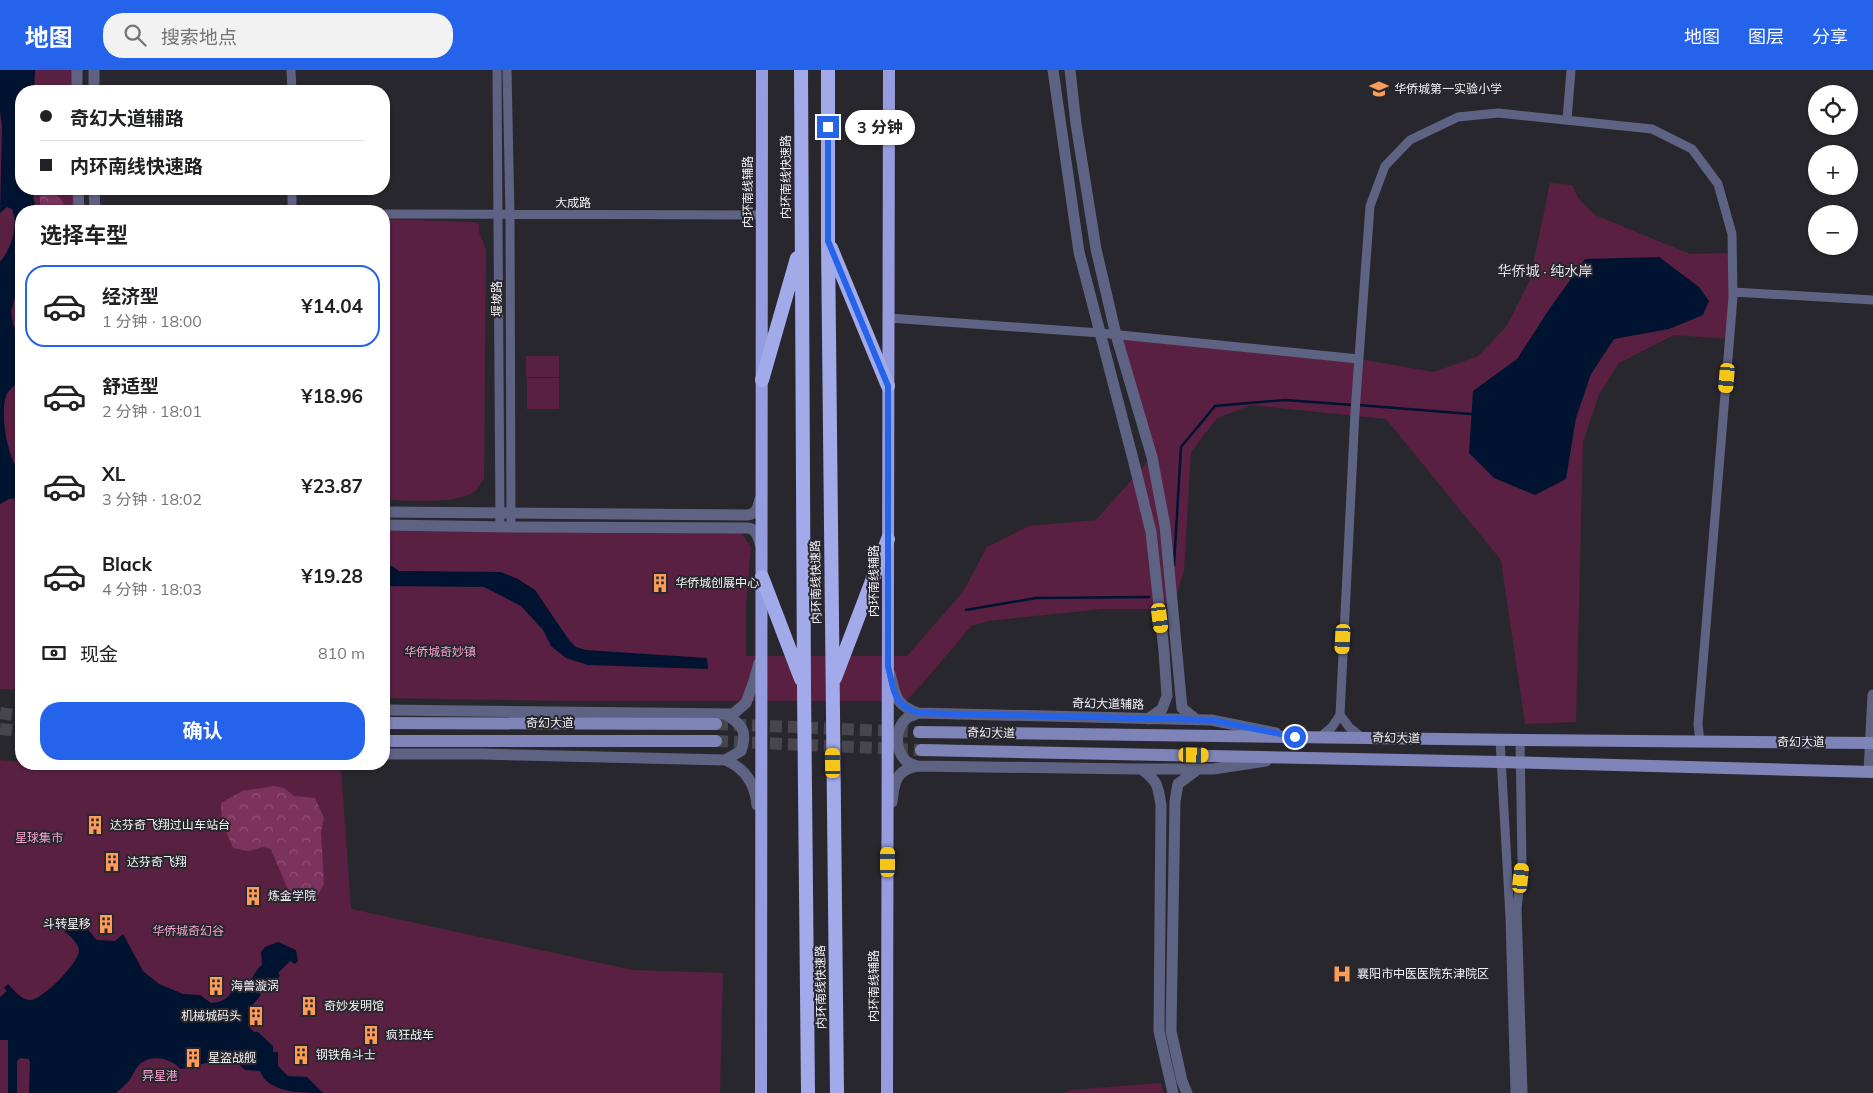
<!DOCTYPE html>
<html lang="zh">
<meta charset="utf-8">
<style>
body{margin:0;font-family:Mulish,"Noto Sans SC",sans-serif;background:#f2f2f2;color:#202124;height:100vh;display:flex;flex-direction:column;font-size:19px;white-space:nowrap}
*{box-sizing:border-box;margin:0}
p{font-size:16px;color:#757577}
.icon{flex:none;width:28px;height:28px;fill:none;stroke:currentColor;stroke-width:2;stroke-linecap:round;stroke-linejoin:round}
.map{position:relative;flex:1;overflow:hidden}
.details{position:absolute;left:15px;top:135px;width:375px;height:565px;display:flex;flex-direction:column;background:#fff;border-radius:20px;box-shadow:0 1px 4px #0004}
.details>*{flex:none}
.banner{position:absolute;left:15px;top:15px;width:375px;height:110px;border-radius:20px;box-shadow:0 1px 4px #0004;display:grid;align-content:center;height:110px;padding:0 25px;background:#fff}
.controls{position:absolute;left:1808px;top:15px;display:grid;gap:10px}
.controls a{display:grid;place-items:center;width:50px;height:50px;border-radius:50%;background:#fff;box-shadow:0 1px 4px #0004;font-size:25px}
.end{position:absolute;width:22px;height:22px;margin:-11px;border:6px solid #2563eb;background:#fff;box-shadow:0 0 0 2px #fff}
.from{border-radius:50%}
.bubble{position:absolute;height:35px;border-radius:18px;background:#fff;box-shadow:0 1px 4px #0004;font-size:16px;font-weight:700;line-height:35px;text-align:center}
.car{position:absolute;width:15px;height:30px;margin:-15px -8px;border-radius:6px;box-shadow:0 0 4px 1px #0007;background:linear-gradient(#f5c518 24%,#345 0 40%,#f5c518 0 76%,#345 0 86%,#f5c518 0)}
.banner b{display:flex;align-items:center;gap:18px;height:48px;font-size:19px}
.banner b+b{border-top:1px solid #e0e0e0}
.banner i{width:12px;height:12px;background:#202124}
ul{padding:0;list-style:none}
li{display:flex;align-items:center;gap:15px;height:82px;margin:0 10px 8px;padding:0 15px;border:2px solid transparent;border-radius:20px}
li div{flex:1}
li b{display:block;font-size:19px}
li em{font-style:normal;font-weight:700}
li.selected{border-color:#2563eb}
li>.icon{width:45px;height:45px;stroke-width:1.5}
h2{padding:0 25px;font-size:22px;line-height:60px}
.pay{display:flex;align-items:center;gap:12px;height:55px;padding:0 25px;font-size:19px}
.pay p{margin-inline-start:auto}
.button{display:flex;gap:10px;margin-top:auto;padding:10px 25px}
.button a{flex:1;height:58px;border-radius:20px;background:#2563eb;color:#fff;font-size:20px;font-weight:700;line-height:58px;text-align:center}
header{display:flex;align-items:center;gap:30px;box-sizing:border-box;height:70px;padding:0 25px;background:#2563eb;color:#fff}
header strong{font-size:24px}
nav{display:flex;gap:28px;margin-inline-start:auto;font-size:18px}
.search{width:350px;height:45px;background:#f2f2f2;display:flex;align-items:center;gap:12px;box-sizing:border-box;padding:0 18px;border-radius:20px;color:#757577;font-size:19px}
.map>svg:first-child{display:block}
</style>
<header>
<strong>地图</strong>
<div class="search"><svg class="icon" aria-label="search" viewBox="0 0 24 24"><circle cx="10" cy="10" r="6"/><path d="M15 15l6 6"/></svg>搜索地点</div>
<nav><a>地图</a><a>图层</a><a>分享</a></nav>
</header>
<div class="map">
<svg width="1873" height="1023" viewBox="0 0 1873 1023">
<defs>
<pattern id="forest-crowns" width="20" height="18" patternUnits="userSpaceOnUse" patternTransform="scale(1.25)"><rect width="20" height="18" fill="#7b335d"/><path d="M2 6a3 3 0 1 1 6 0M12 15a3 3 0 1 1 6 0" fill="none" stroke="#8e5175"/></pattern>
</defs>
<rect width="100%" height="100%" fill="#29272e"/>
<path fill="#592042" d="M 0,0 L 77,0 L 77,21 L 21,21 L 21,119 L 78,119 L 79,141 L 21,141 L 21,620 L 0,619 Z
M 1550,113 L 1572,115 L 1578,128 L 1595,145 L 1690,184 L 1733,183 L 1730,269 L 1674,265 L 1619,293 L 1599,324 L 1583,372 L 1576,652 L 1525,654 L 1501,490 L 1386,349 L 1251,335 L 1217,348 L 1191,382 L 1184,500 L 1176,527 L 1155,539 L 1102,539 L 988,551 L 971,556 L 923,613 L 906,631 L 574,631 L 384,628 L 384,456 L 735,461 L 742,464 L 751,477 L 746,533 L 746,586 L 907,586 L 963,522 L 987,477 L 1029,456 L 1096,450 L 1152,387 L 1116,265 L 1359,289 L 1434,302 L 1478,286 L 1506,257 L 1530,210 Z
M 384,149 L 474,152 L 479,155 L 479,162 L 486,180 L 484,409 C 481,413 478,419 474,422 C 452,435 409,430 384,430 Z
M 526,286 L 559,286 L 559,307 L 526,307 Z
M 527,308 L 559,308 L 559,339 L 527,339 Z
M 0,690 L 21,692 L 21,694 L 92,700 L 341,698 L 351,839 L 633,900 L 723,903 L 720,1023 L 0,1023 Z
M 1161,1013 L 1164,1023 L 1064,1023 L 1071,1020 Z"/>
<path fill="url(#forest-crowns)" d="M 51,120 L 61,129 L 67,141 L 40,141 L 40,126 Z
M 274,716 L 284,718 L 294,726 L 315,728 L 324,748 L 321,762 L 324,814 L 318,825 L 303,826 L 288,820 L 271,779 L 263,777 L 249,781 L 233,778 L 222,752 L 221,733 L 242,721 Z"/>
<path fill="#001331" d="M 0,0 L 35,0 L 34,21 L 21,21 L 21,119 L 32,119 L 36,141 L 21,141 L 21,206 L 11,242 L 13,254 L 18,267 L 21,271 L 21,316 L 14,316 C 11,319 7,322 6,326 C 0,344 7,389 21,403 L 21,430 L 19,428 L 9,429 L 0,434 L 0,192 C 11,179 19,156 12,139 L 7,137 L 0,143 L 2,57 L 0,41 Z
M 1659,187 L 1699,217 L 1709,231 L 1703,245 L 1669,259 L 1614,269 L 1591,304 L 1576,348 L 1566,409 L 1535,425 L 1494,408 L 1469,383 L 1473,321 L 1517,289 L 1548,241 L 1585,189 Z
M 384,496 L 392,496 L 399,501 L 501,502 L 518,509 L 535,520 L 569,570 L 576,577 L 586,580 L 707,588 L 708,599 L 588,595 L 566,588 L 551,576 L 543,560 L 521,536 L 484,517 L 384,516 Z
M 70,852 C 85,851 87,859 97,870 L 115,871 L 123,864 L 143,901 L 159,914 L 183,924 L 200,925 L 211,933 C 223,932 228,929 233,919 L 242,923 C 250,913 254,903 262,894 L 261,882 L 265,877 L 278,872 L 296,880 L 298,891 L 295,894 L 290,891 L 278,903 L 280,906 L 278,908 L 271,908 L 258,922 L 261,925 L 249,939 L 248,956 L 254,962 L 258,962 L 273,976 L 273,982 L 278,982 L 278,996 L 288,1006 L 307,1007 L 323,1023 C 301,1023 268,1023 260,1001 L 245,1000 L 231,987 L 181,999 C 170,989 156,984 141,993 C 135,998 134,1004 130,1009 C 126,1015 120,1019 116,1023 L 29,1023 L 30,992 L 29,989 L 20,988 L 17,991 L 17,1023 L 8,1023 L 8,970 L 0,970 L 0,927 L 7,921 L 4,918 L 8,914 C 14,920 21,930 30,930 C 41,931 80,892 79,880 C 77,871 69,865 62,859 Z"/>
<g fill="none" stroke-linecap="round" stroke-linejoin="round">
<path stroke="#001331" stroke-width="2.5" d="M 1358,335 L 1471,344
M 1174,495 L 1181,377 L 1215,336 L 1285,330 L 1353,335
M 966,540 L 1036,528 L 1149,527"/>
<path stroke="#47464c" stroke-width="12" stroke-dasharray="12 6" stroke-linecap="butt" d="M 0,643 L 21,646
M 716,654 L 919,662
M 0,659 L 21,661
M 716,671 L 921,680"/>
<path stroke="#5f6383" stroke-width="9" d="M 291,0 L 292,21
M 497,0 L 500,456
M 507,0 L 510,145 L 511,457
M 1567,50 L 1571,0
M 292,119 L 292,141
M 79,141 L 218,141
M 384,144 L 762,145
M 1733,222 L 1873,230
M 889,248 L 1100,263 L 1359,289
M 1340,645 L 1349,657 L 1361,667
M 1319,668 L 1332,657 L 1340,645 L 1355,342 L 1370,136 L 1385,96 L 1410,70 L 1458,47 L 1498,43 L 1652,59 L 1692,79 L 1718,114 L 1732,164 L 1733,227 L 1698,654 L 1700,672
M 1500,670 L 1510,847 L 1515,1023
M 1520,670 L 1522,792 L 1517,839 L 1523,1023"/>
<path stroke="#5f6383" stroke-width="11" d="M 77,0 L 77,21
M 94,0 L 94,21
M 1053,0 L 1079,182 L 1133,389 L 1151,462 L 1164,581 L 1167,626 L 1162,639 L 1148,649
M 1070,0 L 1076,54 L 1096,179 L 1116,265 L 1152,387 L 1165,456 L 1182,638 L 1197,650
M 78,119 L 79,141
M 94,119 L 95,141
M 384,442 L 747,445 C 757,444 758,437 760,429
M 384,455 L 511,457 L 748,458 C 757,459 758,468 761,476
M 890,604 C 896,626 895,635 918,643 L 1211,650 L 1276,663
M 384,640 L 733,644 L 746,633 L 754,611 L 759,593
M 725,644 C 742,654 748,661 741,681 L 725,690
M 384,684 L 482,684 L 725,690 C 745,698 755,714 757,735
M 917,696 C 914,695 909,693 906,691 C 895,680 894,659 907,648 C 910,646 915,645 918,643
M 1141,699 C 1158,711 1158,716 1161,735 L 1159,961 L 1173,1023
M 1869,702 L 1873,625
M 892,732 C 894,714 895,700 917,696 L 1134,699 L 1213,699 L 1266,691
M 1187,1023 L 1182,1011 L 1171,961 L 1175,731 L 1178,714 L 1198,699"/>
<path stroke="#7e84b7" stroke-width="12" d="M 384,653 L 716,654
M 919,662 L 1520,670 L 1873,673
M 384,671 L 716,671
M 921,680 L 1501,692 L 1873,702"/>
<path stroke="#969ddf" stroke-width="12" d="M 761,1023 L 762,0
M 887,1023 L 889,0"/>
<path stroke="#a2aaea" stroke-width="14" d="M 801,0 L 804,617 L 808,1023
M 828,0 L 828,171 L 837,1023
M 831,178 L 888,316
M 762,310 L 797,188
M 762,507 L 801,609
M 835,608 L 888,469"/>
</g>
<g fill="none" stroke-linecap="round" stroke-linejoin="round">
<path stroke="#2563eb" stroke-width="6" d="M 828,57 L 828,171 L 888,316 L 888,596 C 894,620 892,634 918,643 L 1211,650 L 1295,667"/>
</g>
<defs>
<g id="school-bare" transform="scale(1.5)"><path d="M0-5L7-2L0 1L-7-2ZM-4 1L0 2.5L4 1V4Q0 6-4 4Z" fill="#fd9c56" stroke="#29272e" stroke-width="2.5" paint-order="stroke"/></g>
<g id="building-bare" transform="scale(1.5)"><path d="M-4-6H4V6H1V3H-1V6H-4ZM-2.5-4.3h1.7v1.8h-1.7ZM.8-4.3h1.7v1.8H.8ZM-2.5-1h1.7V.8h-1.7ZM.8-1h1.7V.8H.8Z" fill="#fd9c56" stroke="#29272e" stroke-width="2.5" paint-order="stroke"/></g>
<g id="hospital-bare" transform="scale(1.5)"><path d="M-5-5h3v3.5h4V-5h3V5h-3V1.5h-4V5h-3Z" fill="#fd9c56" stroke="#29272e" stroke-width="2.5" paint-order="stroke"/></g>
</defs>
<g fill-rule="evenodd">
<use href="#school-bare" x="1379" y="19"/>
<use href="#building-bare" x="660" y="513"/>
<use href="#building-bare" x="95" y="755"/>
<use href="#building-bare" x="112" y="792"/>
<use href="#building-bare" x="253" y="826"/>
<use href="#building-bare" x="106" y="854"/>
<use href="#hospital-bare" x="1342" y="904"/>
<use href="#building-bare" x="216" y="916"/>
<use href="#building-bare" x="309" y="936"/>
<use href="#building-bare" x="256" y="946"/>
<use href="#building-bare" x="371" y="965"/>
<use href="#building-bare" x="301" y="985"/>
<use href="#building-bare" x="193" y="988"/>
</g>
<g text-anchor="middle" stroke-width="4" stroke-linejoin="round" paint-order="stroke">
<g font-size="12" fill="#f4f3f8" stroke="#29272e" text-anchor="start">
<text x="1394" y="23">华侨城第一实验小学</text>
<text x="675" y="517">华侨城创展中心</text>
<text x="110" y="759">达芬奇飞翔过山车站台</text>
<text x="127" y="796">达芬奇飞翔</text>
<text x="268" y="830">炼金学院</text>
<text x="91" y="858" text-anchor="end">斗转星移</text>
<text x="1357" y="908">襄阳市中医医院东津院区</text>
<text x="231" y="920">海兽漩涡</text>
<text x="324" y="940">奇妙发明馆</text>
<text x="241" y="950" text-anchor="end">机械城码头</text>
<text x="386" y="969">疯狂战车</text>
<text x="316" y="989">钢铁角斗士</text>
<text x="208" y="992">星盗战舰</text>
</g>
<g font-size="12" fill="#f4f3f8" stroke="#29272e">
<text transform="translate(786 107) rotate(-90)" y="4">内环南线快速路</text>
<text transform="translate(748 122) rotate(-90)" y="4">内环南线辅路</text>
<text x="573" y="137">大成路</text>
<text transform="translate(497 229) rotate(-90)" y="4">堰坡路</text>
<text transform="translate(874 511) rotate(-90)" y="4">内环南线辅路</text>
<text transform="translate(816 512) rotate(-91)" y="4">内环南线快速路</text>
<text transform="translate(1108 634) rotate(1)" y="4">奇幻大道辅路</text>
<text x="550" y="657">奇幻大道</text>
<text transform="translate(991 663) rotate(1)" y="4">奇幻大道</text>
<text transform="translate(1396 668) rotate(1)" y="4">奇幻大道</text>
<text x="1801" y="676">奇幻大道</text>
<text transform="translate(874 916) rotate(-90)" y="4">内环南线辅路</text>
<text transform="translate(821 917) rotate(-91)" y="4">内环南线快速路</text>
</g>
<g font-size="12" fill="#f7a3d0" stroke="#29272e">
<text x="440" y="586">华侨城奇妙镇</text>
<text x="39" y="772">星球集市</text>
<text x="188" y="865">华侨城奇幻谷</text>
<text x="160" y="1010">异星港</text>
</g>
<g font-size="14" fill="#e3e0ea" stroke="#29272e">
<text x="1545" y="206">华侨城 · 纯水岸</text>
</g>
</g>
</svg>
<div class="controls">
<a><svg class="icon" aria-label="locate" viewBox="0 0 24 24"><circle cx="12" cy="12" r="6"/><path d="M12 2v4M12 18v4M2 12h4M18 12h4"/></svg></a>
<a>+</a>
<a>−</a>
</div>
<i class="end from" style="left:1295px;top:667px"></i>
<i class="end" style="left:828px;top:57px"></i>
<div class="bubble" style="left:845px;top:40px;width:70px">3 分钟</div>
<i class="car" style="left:1727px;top:308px;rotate:185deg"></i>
<i class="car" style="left:1160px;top:548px;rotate:173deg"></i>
<i class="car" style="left:1343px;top:569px;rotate:183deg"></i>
<i class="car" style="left:1194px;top:685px;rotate:91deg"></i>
<i class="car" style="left:833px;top:693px;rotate:359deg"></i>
<i class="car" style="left:888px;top:792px;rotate:0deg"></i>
<i class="car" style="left:1521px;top:808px;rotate:6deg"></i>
<div class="banner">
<b><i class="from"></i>奇幻大道辅路</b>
<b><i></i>内环南线快速路</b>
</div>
<section class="details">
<h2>选择车型</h2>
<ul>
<li class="selected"><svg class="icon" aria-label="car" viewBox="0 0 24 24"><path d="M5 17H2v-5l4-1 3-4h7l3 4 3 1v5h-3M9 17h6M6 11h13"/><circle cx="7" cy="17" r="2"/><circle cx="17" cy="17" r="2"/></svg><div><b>经济型</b><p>1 分钟 · 18:00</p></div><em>¥14.04</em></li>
<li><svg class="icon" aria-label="car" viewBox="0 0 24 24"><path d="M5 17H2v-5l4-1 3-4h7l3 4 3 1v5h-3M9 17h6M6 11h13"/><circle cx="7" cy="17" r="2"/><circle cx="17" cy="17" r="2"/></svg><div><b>舒适型</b><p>2 分钟 · 18:01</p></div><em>¥18.96</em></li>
<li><svg class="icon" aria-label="car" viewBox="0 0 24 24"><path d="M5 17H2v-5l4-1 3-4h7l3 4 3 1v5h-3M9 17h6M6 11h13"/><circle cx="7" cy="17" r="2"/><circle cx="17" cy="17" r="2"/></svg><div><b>XL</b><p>3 分钟 · 18:02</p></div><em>¥23.87</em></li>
<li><svg class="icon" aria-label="car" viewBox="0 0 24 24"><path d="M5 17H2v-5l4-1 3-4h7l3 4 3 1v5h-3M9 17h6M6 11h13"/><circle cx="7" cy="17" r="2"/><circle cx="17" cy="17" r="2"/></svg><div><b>Black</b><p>4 分钟 · 18:03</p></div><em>¥19.28</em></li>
</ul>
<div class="pay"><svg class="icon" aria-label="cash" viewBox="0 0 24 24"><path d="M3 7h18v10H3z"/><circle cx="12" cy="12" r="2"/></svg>现金<p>810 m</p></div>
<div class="button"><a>确认</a></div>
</section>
</div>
